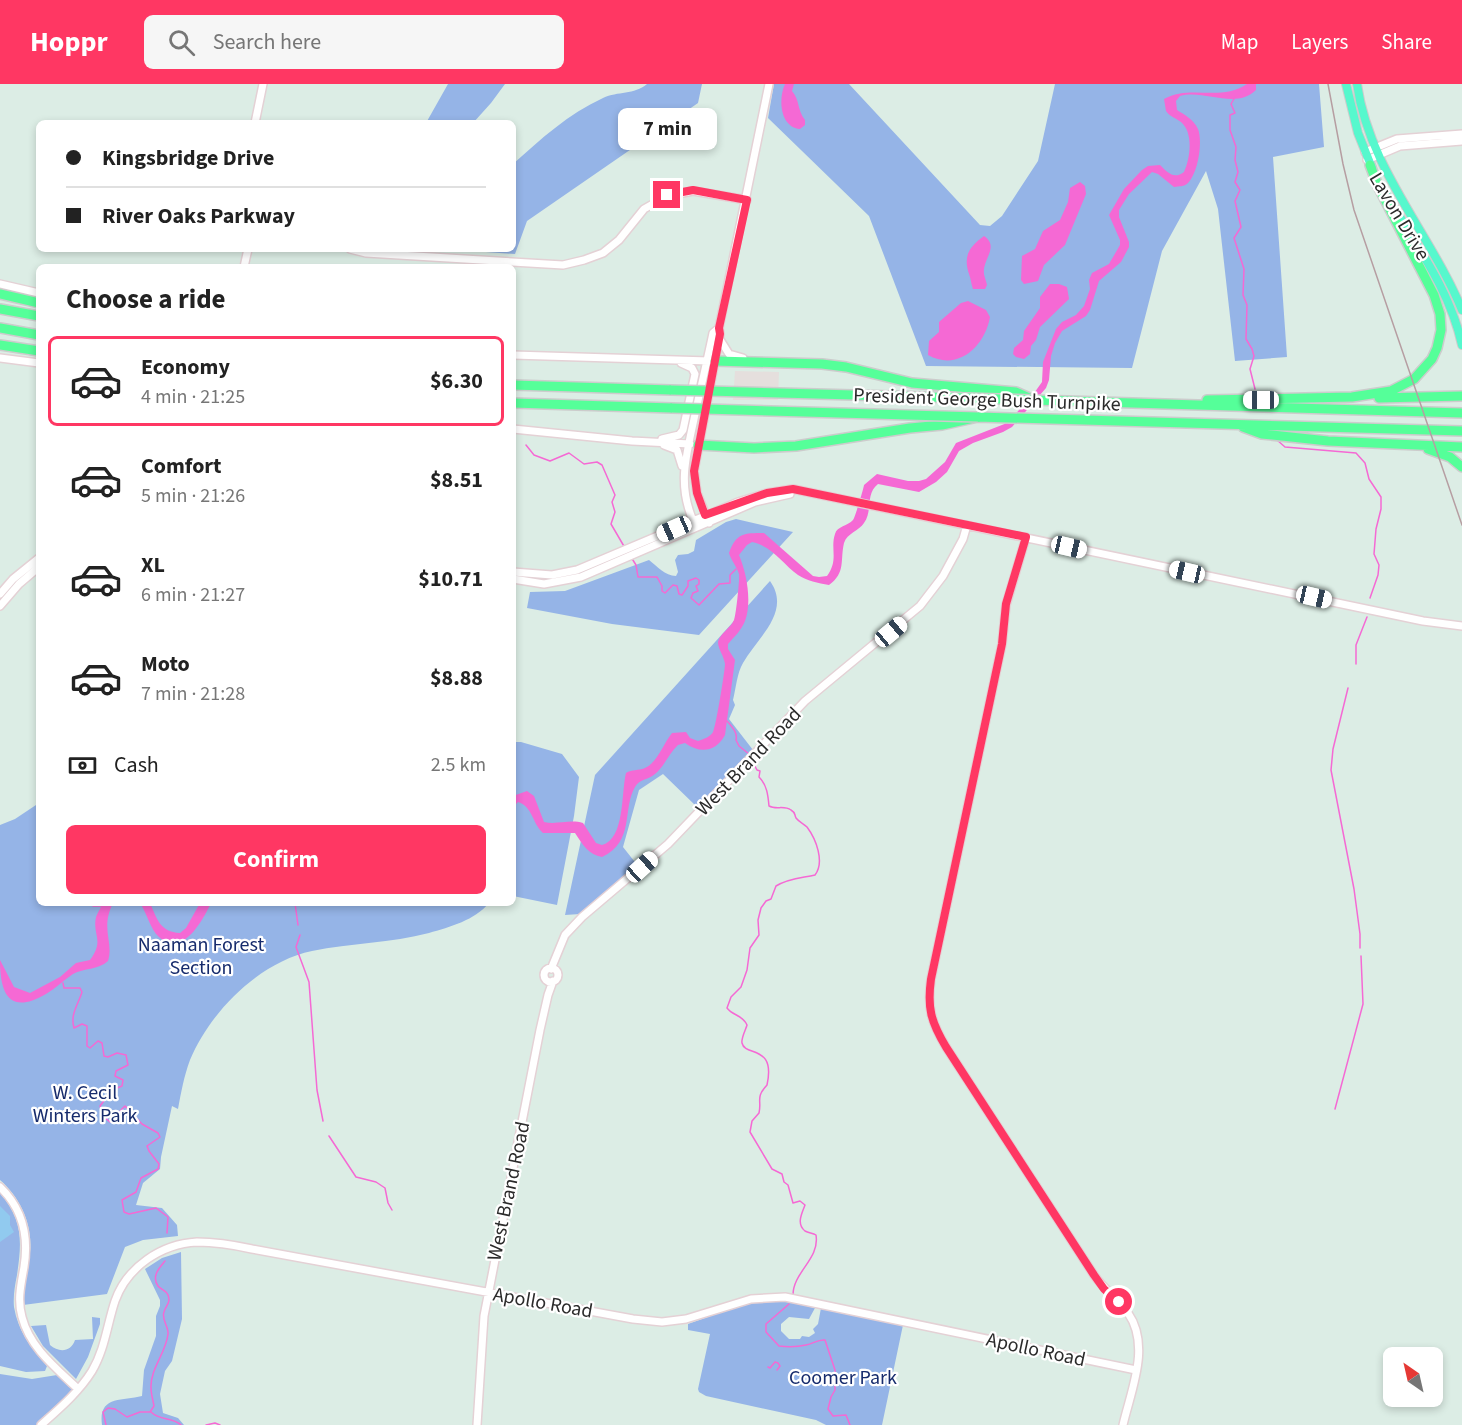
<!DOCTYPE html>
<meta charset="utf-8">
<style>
body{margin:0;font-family:"Source Sans 3",sans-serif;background:#f6f6f6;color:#222;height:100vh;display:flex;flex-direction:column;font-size:22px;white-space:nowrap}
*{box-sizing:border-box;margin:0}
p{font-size:20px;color:#767676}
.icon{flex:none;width:33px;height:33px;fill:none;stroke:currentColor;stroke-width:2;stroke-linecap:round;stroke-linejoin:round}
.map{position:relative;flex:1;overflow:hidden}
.sheet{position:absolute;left:36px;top:180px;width:480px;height:642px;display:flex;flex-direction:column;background:#fff;border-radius:9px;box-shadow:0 3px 9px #0003}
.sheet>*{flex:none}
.banner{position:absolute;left:36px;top:36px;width:480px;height:132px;border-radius:9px;box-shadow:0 3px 9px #0003;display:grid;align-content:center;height:132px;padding:0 30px;background:#fff}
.needle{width:39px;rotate:326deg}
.buttons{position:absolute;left:1383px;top:1263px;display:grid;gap:12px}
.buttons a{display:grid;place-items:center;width:60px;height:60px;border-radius:9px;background:#fff;box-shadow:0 3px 9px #0003;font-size:30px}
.end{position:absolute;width:27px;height:27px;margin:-14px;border:8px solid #ff3763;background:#fff;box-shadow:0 0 0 3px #fff}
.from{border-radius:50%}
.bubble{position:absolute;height:42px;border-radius:9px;background:#fff;box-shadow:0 3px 9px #0003;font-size:20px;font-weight:700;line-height:42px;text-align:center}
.car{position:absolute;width:18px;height:36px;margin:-18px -9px;border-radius:8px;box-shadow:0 0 4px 2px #0007;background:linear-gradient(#fff 24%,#345 0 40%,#fff 0 76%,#345 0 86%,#fff 0)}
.banner b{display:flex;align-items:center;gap:21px;height:57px;font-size:22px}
.banner b+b{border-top:2px solid #e0e0e0}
.banner i{width:15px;height:15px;background:#222}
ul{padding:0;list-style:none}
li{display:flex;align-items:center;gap:18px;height:90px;margin:0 12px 9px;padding:0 18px;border:3px solid transparent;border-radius:9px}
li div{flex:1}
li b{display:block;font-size:22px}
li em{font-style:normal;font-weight:700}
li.on{border-color:#ff3763}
li>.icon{width:54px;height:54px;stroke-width:1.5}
h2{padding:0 30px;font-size:27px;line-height:72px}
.pay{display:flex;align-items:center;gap:15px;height:66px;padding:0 30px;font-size:22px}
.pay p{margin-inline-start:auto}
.primary-button{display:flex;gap:12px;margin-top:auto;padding:12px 30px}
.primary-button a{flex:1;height:69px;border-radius:9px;background:#ff3763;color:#fff;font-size:24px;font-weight:700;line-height:69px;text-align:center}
header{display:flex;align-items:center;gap:36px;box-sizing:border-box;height:84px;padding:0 30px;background:#ff3763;color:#fff}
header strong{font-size:28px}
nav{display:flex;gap:33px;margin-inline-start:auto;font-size:21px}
.search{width:420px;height:54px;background:#f6f6f6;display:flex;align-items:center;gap:15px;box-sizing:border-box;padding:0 21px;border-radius:9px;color:#767676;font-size:22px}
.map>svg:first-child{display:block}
</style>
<header>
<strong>Hoppr</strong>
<div class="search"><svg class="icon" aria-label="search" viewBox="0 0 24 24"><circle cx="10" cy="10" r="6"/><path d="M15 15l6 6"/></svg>Search here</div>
<nav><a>Map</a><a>Layers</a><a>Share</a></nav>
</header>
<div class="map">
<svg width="1462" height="1341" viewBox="0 0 1462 1341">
<rect width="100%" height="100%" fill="#dcede5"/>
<path fill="#e5dfdd" d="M 735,287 L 779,288 L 778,316 L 733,316 Z"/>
<path fill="#95b4e7" d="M 448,0 L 505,0 L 491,19 L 473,39 L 426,39 Z
M 647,0 L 702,0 L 698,19 L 527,137 L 515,170 L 444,165 L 513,165 L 513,80 C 541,55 568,30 603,14 C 618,7 634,11 647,0 Z
M 774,0 L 849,0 L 980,141 L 990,142 L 1002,132 L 1038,77 L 1055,0 L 1319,0 L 1324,63 L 1273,73 L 1287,273 L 1235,277 L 1218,125 L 1206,87 L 1162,167 L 1132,284 L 926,282 L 869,132 L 768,34 Z
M 736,435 L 793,448 L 699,551 L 612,540 L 527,524 L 530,508 L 565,507 L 649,476 C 657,482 665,492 676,492 L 678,488 L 675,476 L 678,471 L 688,470 L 694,467 L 696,456 L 726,438 Z
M 770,497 C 792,528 757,554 743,579 C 737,589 736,604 733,616 L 735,621 L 729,635 L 753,666 L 697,723 L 663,690 L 639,706 L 623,763 L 638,782 L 580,830 L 565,831 L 595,691 Z
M 513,658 L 521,658 L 562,670 L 579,693 L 574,732 L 557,821 L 513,812 Z
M 39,719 L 39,819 L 489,819 C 475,836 450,843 429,849 C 391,859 351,859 312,867 C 259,878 210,928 190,976 C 184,992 181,1009 178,1025 L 172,1022 L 161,1073 L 160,1085 L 143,1099 L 136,1121 L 162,1124 L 177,1141 L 178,1152 L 143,1156 L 125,1163 L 107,1210 L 23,1221 C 22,1203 28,1187 30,1169 C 33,1142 21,1114 0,1096 L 0,741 L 15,735 Z
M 0,1109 C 23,1136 22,1157 17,1191 C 15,1201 13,1212 14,1223 C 18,1247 31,1264 47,1282 L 45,1287 L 26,1288 L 0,1282 Z
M 181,1168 L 182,1235 L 172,1277 L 165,1287 L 160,1310 L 163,1329 L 178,1334 L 184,1341 L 102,1341 C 98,1312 121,1317 142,1312 L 144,1286 L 156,1252 L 156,1232 L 160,1222 L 160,1216 L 145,1185 L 162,1174 Z
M 782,1216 L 815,1224 L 809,1235 L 789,1233 L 781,1240 L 781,1247 L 789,1255 L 800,1255 L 802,1252 L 809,1253 L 815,1249 L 813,1245 L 818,1240 L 821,1224 L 903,1241 L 882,1341 L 826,1341 L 816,1336 L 706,1312 L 699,1308 L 698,1305 L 710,1250 L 688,1246 L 688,1240 L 750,1218 Z
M 92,1233 L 100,1234 L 100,1240 L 88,1273 L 76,1295 L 43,1262 L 31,1242 L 46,1241 L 50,1261 C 59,1269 71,1268 75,1256 L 93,1255 Z
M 0,1290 L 32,1295 L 57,1291 L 69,1303 L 71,1302 L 72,1307 L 38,1341 L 0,1341 Z"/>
<path fill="#91caef" d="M 0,1122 L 10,1132 L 10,1141 L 14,1148 L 0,1158 Z"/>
<path fill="#f569d4" d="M 785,0 L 794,0 L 792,7 C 800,16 797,26 805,36 L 805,41 L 800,45 C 780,43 778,15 785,0 Z
M 1247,0 L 1256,0 L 1256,6 C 1236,26 1204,5 1180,12 L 1176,17 L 1177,26 C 1185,31 1194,36 1198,45 C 1203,58 1198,89 1188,99 C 1184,103 1179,102 1174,103 L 1158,90 L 1152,88 L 1129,110 L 1119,126 L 1119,133 L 1129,158 L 1129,163 L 1121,178 L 1099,197 L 1090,226 L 1086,232 L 1062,247 L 1055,259 L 1051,272 L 1049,296 L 1046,304 L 1012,343 L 1003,348 L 973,359 L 959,367 L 947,388 L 936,398 L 919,408 L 878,400 C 865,410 873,427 864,439 C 859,447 847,449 844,459 C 840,476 846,489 829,501 C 818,499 807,497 798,491 C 783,480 772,462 752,458 L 747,461 L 739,471 C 747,490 752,518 745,537 C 741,547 734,553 728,560 L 728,565 L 735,576 L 725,651 C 716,668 700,670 685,659 L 678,661 C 669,669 664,683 655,690 C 648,696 639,695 635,703 C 622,725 635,758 602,773 C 589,771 582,760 575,749 L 543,749 C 532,739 533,723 518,718 L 513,723 L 513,712 L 527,707 L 534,712 L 544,738 C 557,741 570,735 583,739 L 596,759 L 602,761 C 625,755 621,709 626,689 C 632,685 638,687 645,684 C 658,678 663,660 672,649 L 686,648 L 690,654 L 698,657 C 704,655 710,653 713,648 C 716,642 725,586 725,580 C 724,572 718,565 718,558 C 720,549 731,544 734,536 C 736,532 740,493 739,490 C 737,483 731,476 729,469 C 736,449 744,449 764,449 L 813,492 L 819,493 L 827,492 C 839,476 830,465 835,450 C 837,442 848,442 853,436 C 855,434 864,403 864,401 L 877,390 L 908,397 L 919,397 L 926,395 L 945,378 L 956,359 L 1007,339 L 1032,312 L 1042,298 L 1043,278 L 1056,245 L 1062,238 L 1076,231 L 1084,222 L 1090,205 L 1089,196 L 1092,189 L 1109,180 L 1120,161 L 1120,156 L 1109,131 L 1124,105 L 1142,86 L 1148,82 L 1160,81 C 1167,88 1174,96 1184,88 C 1190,75 1194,49 1181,38 C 1176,34 1170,33 1166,27 L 1164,15 C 1190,0 1221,18 1247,0 Z
M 1080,98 L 1085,102 L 1086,110 L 1065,161 L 1044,181 L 1038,197 L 1024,200 L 1021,196 L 1022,172 L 1035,165 L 1043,147 L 1060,136 L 1068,118 L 1070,104 Z
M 984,152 C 1000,163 982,175 984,190 C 984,191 987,200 987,201 L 985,205 L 973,205 C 971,200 971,195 969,190 C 963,172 969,163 984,152 Z
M 1050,200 L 1059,200 L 1067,203 L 1069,215 L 1040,243 L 1036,256 L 1031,262 L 1030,270 L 1024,275 L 1016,273 L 1013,270 L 1014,264 L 1023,256 L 1024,247 L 1040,224 L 1040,213 Z
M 968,217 L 986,226 L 990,233 C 985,262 958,288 928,271 L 929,257 L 939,248 L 939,238 L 961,219 Z
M 103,819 L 113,819 C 100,845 114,858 108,877 C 98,886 84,884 73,890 C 64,896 56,904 46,910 C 10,931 0,911 0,876 L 14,903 L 30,909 L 60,893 L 76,879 L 90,876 C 105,856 92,851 96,833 C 98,828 101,823 103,819 Z
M 140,819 L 150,819 C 157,835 160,848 180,849 L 186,844 L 200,819 L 211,819 C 203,836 182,875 159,853 C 150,845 147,829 140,819 Z"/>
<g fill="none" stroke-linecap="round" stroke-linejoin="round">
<path stroke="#f569d4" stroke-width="1.5" d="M 1235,13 L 1231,20 L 1235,29 L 1230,31 L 1230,46 L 1236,63 L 1235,76 L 1238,88 L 1235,98 L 1240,106 L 1235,117 L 1241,143 L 1234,154 L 1244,185 L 1243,211 L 1247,221 L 1246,255 L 1252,265 L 1254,272 L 1250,285 L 1255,305
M 1277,356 L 1285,363 L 1356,369 L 1365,379 L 1369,395 L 1381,413 L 1381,425 L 1376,445 L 1374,470 L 1379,481 L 1378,491 L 1370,514
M 526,361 L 534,371 L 550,377 L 569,369 L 584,380 L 597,378 L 602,381 L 615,411 L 612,418 L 615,428 L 611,440 L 625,464
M 631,473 L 636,481 L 638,493 L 657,493 L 662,502 L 662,507 L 665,509 L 673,501 L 677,502 L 679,510 L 682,511 L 688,502 L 688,497 L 696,494 L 699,496 L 699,500 L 696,502 L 698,507 L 693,509 L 691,514 L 699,521 L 719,500 L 730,499 L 730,491 L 736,485
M 1356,580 L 1356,561 L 1367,533
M 1348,604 L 1333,665 L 1331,686 L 1354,805 L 1360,850 L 1360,864
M 727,637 C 731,642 738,648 736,656 L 739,662 L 749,670
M 752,677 L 757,686 L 760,687 L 759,693 C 767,701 768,711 769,722 C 776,726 784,721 791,726 C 796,729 794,730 796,734 C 799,738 804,740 807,743 C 816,755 825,778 815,791 C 802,794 789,794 776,802 L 771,815 L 766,817 L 761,824 L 758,836 L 759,851 L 750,864 L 747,886 L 741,903 L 731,913 L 727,924 C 733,932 743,931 747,941 C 746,945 741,954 742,959 C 745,973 776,960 767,1001 C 755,1014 762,1016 759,1029 L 752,1037 L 750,1048 L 772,1085 L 782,1090 L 784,1098 L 788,1101 L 793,1119 L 800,1117 L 805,1121 C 802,1129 796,1140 805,1147 C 809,1149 813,1149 816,1151 C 820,1175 793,1188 793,1211
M 89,819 L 93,822 L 102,822
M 295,819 L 298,841
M 300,851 L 296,863 L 309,898 L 317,1006 L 323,1037
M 63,899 L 64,904 L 80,904 L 82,908 C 78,921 70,930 74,944 L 82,940 L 87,942 L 87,962 L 90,964 L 98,957 L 102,959 L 104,972 L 108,973 L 117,969 L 126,971 L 128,981 L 116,987 L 115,992 L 123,996 L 122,1002 L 112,1006 L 100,1022 L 104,1033 L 110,1038 C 116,1035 119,1027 125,1022 L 142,1040 L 158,1049 L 160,1053 L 147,1062 L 149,1067 L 159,1080 L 158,1085 L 141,1094 L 136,1108 L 122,1116 L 124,1128 L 129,1130 L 156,1124 L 168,1133 L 167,1149
M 1335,1025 L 1363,920 L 1361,872
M 329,1052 L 356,1093 L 376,1098 L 385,1104 L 388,1119 L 392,1126
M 789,1220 L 766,1240 L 766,1248 L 779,1262 C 788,1263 797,1263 806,1261 C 813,1260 818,1255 825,1256 L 835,1286 L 835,1306 L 831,1313 L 828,1325 L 833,1332 L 846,1331 L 850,1341
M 768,1283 L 770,1284 L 775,1278 L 778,1279 L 780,1282 L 777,1286
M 151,1328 C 160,1337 173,1333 181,1341
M 106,1341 L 103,1328 L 108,1324 L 115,1325 L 127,1333 L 140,1328 L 150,1328 L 154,1322 C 153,1316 151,1310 151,1304 C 150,1285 166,1269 168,1250 C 169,1243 161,1235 164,1228 C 166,1221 171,1219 168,1211 C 166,1206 160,1205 158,1202 C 151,1192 160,1183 165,1177
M 206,1341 L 215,1339 L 220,1341"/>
<g stroke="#e4d1d5" stroke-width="10">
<path id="secondary" d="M 255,39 L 263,0
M 1365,68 L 1397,55 L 1462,50
M 1367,76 L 1400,62 L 1462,57
M 350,165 L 366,169 L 563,181 L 584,176 L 603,169 L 619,156 L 644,125 L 667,112 L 693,107 L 747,116
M 244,183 L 248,165
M 0,200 L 39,209
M 719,254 L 729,270 L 743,274
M 513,271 L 709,277
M 0,274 L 39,279
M 513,345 L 632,357 L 690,360
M 662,355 L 679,351 L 683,346 L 695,290 L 692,284 L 681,279
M 664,361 L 677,366 L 682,382
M 694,439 C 677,401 686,373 694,335 C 700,306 707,278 713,249 L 719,244
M 709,439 L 697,409 L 694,387 L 720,250 L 719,244 L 769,0
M 1026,453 L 1006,521 L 1002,560 L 931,895 C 927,924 931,938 946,963 L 1094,1191 C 1104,1206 1119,1215 1128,1229 C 1151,1262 1131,1306 1123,1341
M 513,488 L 552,491 L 577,486 L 738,418 L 767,409 L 793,405 L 1423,537 L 1462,542
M 513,495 L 544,500 L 581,493 L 755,418 L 790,410
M 0,510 L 13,495 L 39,474
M 0,522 L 19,500 L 39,483
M544 891a7 7 0 1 1 14 0a7 7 0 1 1-14 0Z
M 551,885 L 565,851 L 582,833 L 668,760 L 805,617 L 920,522 L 943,492 L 963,455 L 967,441
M 0,1103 C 23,1125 29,1152 24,1183 C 21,1200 17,1216 22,1233 C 30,1264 56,1284 78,1305
M 41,1341 C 59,1325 79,1308 92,1287 C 105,1265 107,1241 115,1217 C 127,1183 161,1160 197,1158 C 215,1158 234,1161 252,1165 L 633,1235 L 662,1238 L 686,1235 L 751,1215 L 785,1213 L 1136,1286
M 477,1341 L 484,1232 L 540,946 L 548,911 L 553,897"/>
</g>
<g stroke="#ccc" stroke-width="10">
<path id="primary" d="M 1346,0 L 1358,49 L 1372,84
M 1357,0 C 1369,85 1430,149 1462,226
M 1388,113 C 1416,161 1450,206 1462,261"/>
</g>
<g stroke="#ccc" stroke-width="12">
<path id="highway" d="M 0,210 L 39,219
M 0,225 L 39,232
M 0,244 L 39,251
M 0,261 L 39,267
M 715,277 L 822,280 L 846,283 L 912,299 L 1016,308 L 1034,316 L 1462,329
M 513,301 L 671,306
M 1379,314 L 1462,312
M 1207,316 L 1352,313 L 1391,307 L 1414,295 L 1432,275 L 1437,264 L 1441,246 L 1440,230 L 1434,211 L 1378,102 L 1370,81
M 513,319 L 672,324
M 1243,343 L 1262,350 L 1328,357 L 1462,363
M 698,361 L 754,364 L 796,362 L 910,344 L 942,341 L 978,333 L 1462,347
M 1428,365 L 1450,373 L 1462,383"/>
</g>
<use href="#secondary" stroke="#fff" stroke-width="7"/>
<use href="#primary" stroke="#56f8cd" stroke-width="8"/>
<use href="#highway" stroke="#5f9" stroke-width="9"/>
<path stroke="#b69ea2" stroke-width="1.5" d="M 1328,0 L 1343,80 L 1354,126 L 1462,441"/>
<g stroke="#ccc" stroke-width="12" stroke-linecap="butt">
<path id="highway-bridge" d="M 671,306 L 1034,316
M 672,324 L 978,333"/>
</g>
<use href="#highway-bridge" stroke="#5f9" stroke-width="9"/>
</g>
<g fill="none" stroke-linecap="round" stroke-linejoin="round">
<path stroke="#ff3763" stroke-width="8" d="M 667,111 L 693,106 L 747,116 L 719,244 L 720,250 L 694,387 L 697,409 L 705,431 L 767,409 L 793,405 L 1026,453 L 1006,520 L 1002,560 L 931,895 C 927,924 931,938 946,963 L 1094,1191 L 1104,1205 L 1119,1218"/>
</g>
<g text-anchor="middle" stroke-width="4.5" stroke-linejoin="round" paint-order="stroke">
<g font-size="20" fill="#2b2b2b" stroke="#fff">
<text transform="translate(1400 132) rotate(59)" y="7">Lavon Drive</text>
<text transform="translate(987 315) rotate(2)" y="7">President George Bush Turnpike</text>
<text transform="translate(748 677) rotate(-46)" y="7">West Brand Road</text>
<text transform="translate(508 1107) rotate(-78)" y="7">West Brand Road</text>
<text transform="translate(543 1218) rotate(10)" y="7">Apollo Road</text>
<text transform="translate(1036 1265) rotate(12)" y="7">Apollo Road</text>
</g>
<g font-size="20" fill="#162b6c" stroke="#fff">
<text x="201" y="867">Naaman Forest<tspan x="201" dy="23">Section</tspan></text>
<text x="85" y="1015">W. Cecil<tspan x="85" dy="23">Winters Park</tspan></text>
<text x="843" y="1300">Coomer Park</text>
</g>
</g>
</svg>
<div class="buttons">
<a><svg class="needle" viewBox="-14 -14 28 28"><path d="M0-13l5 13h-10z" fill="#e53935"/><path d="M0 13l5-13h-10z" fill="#767676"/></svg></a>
</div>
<i class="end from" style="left:1119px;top:1218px"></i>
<i class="end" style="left:667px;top:111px"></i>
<div class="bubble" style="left:618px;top:24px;width:99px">7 min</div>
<i class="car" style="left:1261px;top:316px;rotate:270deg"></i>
<i class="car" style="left:674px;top:445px;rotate:246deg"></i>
<i class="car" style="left:1069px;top:463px;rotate:103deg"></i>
<i class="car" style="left:1187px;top:488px;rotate:283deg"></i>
<i class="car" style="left:1314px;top:513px;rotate:103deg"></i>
<i class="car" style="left:891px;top:548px;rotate:50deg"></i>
<i class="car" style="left:642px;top:783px;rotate:48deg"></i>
<div class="banner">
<b><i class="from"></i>Kingsbridge Drive</b>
<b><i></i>River Oaks Parkway</b>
</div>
<section class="sheet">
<h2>Choose a ride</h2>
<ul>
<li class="on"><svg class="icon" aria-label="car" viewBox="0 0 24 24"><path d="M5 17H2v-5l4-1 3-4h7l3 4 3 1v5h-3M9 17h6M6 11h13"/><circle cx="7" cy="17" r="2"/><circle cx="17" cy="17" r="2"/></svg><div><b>Economy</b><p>4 min · 21:25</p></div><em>$6.30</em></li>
<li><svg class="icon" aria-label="car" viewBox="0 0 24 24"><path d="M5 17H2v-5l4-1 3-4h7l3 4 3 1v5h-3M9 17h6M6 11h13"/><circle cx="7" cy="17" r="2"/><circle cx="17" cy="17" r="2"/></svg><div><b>Comfort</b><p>5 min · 21:26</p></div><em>$8.51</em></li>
<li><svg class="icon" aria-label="car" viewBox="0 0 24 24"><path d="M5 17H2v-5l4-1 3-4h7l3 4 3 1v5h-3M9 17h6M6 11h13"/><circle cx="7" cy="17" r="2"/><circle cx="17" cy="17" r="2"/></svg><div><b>XL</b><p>6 min · 21:27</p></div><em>$10.71</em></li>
<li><svg class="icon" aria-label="car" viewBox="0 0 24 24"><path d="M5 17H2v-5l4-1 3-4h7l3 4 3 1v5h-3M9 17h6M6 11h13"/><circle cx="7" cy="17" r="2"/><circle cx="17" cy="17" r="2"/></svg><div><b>Moto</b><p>7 min · 21:28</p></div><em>$8.88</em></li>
</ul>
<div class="pay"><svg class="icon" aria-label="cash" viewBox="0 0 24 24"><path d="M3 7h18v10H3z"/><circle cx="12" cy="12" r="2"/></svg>Cash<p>2.5 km</p></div>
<div class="primary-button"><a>Confirm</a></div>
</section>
</div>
